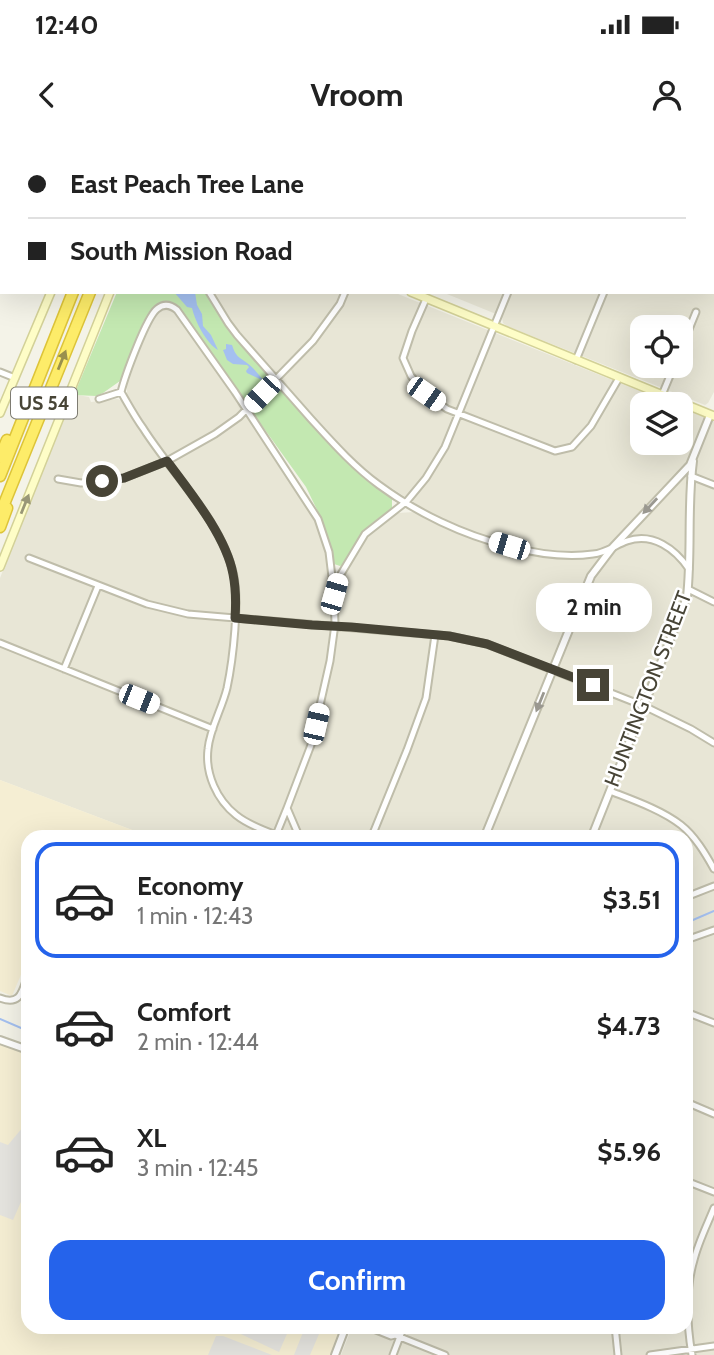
<!DOCTYPE html>
<meta charset="utf-8">
<style>
body{margin:0;font-family:Cabin,sans-serif;background:#f2f2f2;color:#222;height:100vh;display:flex;flex-direction:column;font-size:26px;white-space:nowrap}
*{box-sizing:border-box;margin:0}
p{font-size:23px;color:#767676}
.icon{flex:none;width:38px;height:38px;fill:none;stroke:currentColor;stroke-width:2;stroke-linecap:round;stroke-linejoin:round}
.map{position:relative;flex:1;overflow:hidden}
.drawer{position:absolute;left:21px;top:690px;width:672px;height:504px;display:flex;flex-direction:column;background:#fff;border-radius:21px;box-shadow:0 7px 28px #0002}
.drawer>*{flex:none}
.top-card{position:absolute;left:0px;top:0px;width:714px;height:154px;box-shadow:0 7px 28px #0002;display:grid;align-content:center;height:154px;padding:0 28px;background:#fff}
.controls{position:absolute;left:630px;top:175px;display:grid;gap:14px}
.controls a{display:grid;place-items:center;width:63px;height:63px;border-radius:14px;background:#fff;box-shadow:0 7px 28px #0002;font-size:35px}
.end{position:absolute;width:32px;height:32px;margin:-16px;border:9px solid #474436;background:#fff;box-shadow:0 0 0 4px #fff}
.from{border-radius:50%}
.bubble{position:absolute;height:49px;border-radius:21px;background:#fff;box-shadow:0 7px 28px #0002;font-size:23px;font-weight:800;line-height:49px;text-align:center}
.car{position:absolute;width:21px;height:42px;margin:-21px -10px;border-radius:9px;box-shadow:0 0 5px 2px #0007;background:linear-gradient(#fff 24%,#345 0 40%,#fff 0 76%,#345 0 86%,#fff 0)}
.top-card b{display:flex;align-items:center;gap:24px;height:66px;font-size:26px}
.top-card b+b{border-top:2px solid #e0e0e0}
.top-card i{width:18px;height:18px;background:#222}
ul{padding:12px 0 0;list-style:none}
li{display:flex;align-items:center;gap:21px;height:116px;margin:0 14px 10px;padding:0 14px;border:4px solid transparent;border-radius:21px}
li div{flex:1}
li b{display:block;font-size:26px}
li em{font-style:normal;font-weight:800}
li.on{border-color:#2563eb}
li>.icon{width:63px;height:63px;stroke-width:1.5}
.cta{display:flex;gap:14px;margin-top:auto;padding:14px 28px}
.cta a{flex:1;height:80px;border-radius:21px;background:#2563eb;color:#fff;font-size:28px;font-weight:800;line-height:80px;text-align:center}
.status{display:flex;justify-content:space-between;align-items:center;height:49px;padding:0 35px;background:#fff;direction:ltr}
.status svg{height:19px;fill:currentColor}
header{display:flex;justify-content:space-between;align-items:center;height:91px;padding:0 28px;background:#fff;font-size:32px;font-weight:800}
.map>svg:first-child{display:block}
</style>
<div class="status"><b>12:40</b><svg viewBox="0 0 49 12"><path d="M0 12V9h3v3zM5 12V6h3v6zM10 12V3h3v9zM15 12V0h3v12zM26 1h20v11H26zM47 4h2v5h-2z"/></svg></div>
<header><svg class="icon" aria-label="back" viewBox="0 0 24 24"><path d="M15 5l-7 7 7 7"/></svg>Vroom<svg class="icon" aria-label="person" viewBox="0 0 24 24"><circle cx="12" cy="8" r="4"/><path d="M4 21q1-7 8-7t8 7"/></svg></header>
<div class="map">
<svg width="714" height="1215" viewBox="0 0 714 1215">
<rect width="100%" height="100%" fill="#f4f3e8"/>
<path fill="#e8e6d6" fill-rule="evenodd" d="M 305,0 L 565,0 L 564,2 L 304,2 Z
M 578,0 L 714,0 L 714,252 L 708,263 L 705,265 L 507,186 L 503,183 L 502,177 L 512,152 L 712,152 L 712,2 L 576,2 ZM 642,187 L 681,187 L 681,226 L 642,226 Z
M 212,152 L 393,152 L 672,264 L 642,264 L 642,303 L 681,303 L 681,268 L 714,281 L 714,1215 L 341,1215 L 352,1187 L 686,1186 L 686,696 L 148,696 L 0,640 L 0,438 L 72,254 L 89,257 L 91,262 L 117,259 L 121,260 L 127,256 L 127,248 L 128,238 L 154,175 L 162,168 L 167,167 L 177,172 L 217,229 L 315,380 L 328,420 L 332,453 L 339,452 L 348,426 L 370,394 L 397,373 L 415,372 L 418,365 L 374,337 L 358,324 L 328,294 L 237,191 Z
M 442,152 L 504,152 L 496,174 Z"/>
<path fill="#f5eed3" d="M 0,640 L 148,696 L 28,696 L 28,818 L 12,856 L 0,851 Z
M 0,898 L 28,909 L 28,1186 L 346,1187 L 335,1215 L 0,1215 Z"/>
<path fill="#c3e8b1" d="M 117,152 L 205,152 L 235,196 L 270,236 L 270,242 L 251,262 L 245,261 L 180,169 C 172,162 163,162 154,167 L 120,241 L 103,253 L 96,256 L 74,255 Z
M 275,246 L 278,246 C 313,286 347,325 391,355 L 392,359 L 392,368 L 370,385 L 361,395 L 343,425 L 340,426 L 334,424 L 321,378 L 306,347 L 253,273 L 255,264 Z"/>
<path fill="#e5e4df" d="M 28,981 L 28,1046 L 13,1080 L 0,1075 L 0,1002 L 8,1005 Z
M 224,1186 L 290,1186 L 290,1187 L 279,1212 Z
M 305,1187 L 322,1187 L 310,1215 L 294,1215 Z
M 216,1196 L 223,1196 L 272,1215 L 208,1215 Z"/>
<path fill="#a4c0f0" d="M 174,152 L 195,152 L 197,165 L 202,174 L 203,186 L 211,195 L 218,210 C 206,203 195,181 192,168 L 187,167 Z
M 226,204 L 232,205 C 236,217 238,216 247,223 C 253,227 259,235 264,241 L 247,233 L 246,231 L 249,227 L 247,225 L 233,224 L 227,220 L 223,210 L 226,209 Z"/>
<g fill="none" stroke-linecap="round" stroke-linejoin="round">
<path stroke="#a4c0f0" stroke-width="2" d="M 686,783 L 714,771
M 0,879 L 28,891"/>
<g stroke="#bfbdaa" stroke-width="9">
<path id="minor" d="M 381,0 L 385,2
M 622,0 L 623,2
M 299,2 L 300,0
M 390,2 L 390,0
M 479,2 L 480,0
M 570,2 L 572,0
M 712,70 L 714,71
M 209,152 L 228,183 L 237,195 C 262,223 286,251 311,279 C 332,302 353,326 379,345 C 417,373 463,395 508,406 C 534,413 566,418 593,414 C 605,413 616,405 627,401 C 653,392 675,409 689,429
M 426,159 L 412,191 L 403,218 L 411,236 L 426,254 L 447,269 L 555,311 L 572,307 L 591,286 L 619,238
M 681,209 L 696,172
M 576,220 L 604,152
M 0,232 L 15,238
M 662,255 L 674,226
M 99,259 L 121,252
M 691,336 L 714,345
M 58,339 L 81,343 L 124,338 L 167,321 L 215,294 L 239,277 L 313,201 L 340,164 L 345,152
M 29,418 L 147,464 L 188,474 L 413,493 L 449,496 L 487,504 L 644,566 L 691,589 L 714,603
M 688,449 L 714,462
M 0,503 L 213,589
M 64,529 L 98,446
M 610,651 C 633,660 662,670 681,685 C 695,696 705,713 714,729
M 276,695 L 287,668
M 279,696 C 265,691 247,684 236,675 C 217,660 205,634 208,609 C 210,588 222,569 227,548 C 233,520 240,459 233,432 C 220,379 172,334 143,288 C 135,277 128,264 121,252 C 125,236 146,178 157,169 C 164,163 171,165 177,170 L 235,252 L 318,379 L 329,412 L 334,454
M 299,696 L 287,668 L 311,605 L 330,521 L 335,484 L 334,454 L 338,439 L 365,394 L 407,361 L 426,338 L 445,307 L 508,152
M 372,696 L 407,610 L 426,558 L 435,495
M 686,757 L 714,746
M 686,800 L 714,790
M 0,858 C 21,866 22,851 28,835
M 686,872 L 714,883
M 686,962 L 714,974
M 686,1041 L 714,1052
M 366,1186 L 391,1196 L 395,1195 L 445,1215
M 384,1186 L 393,1190 L 395,1195
M 615,1186 L 618,1215
M 393,1215 L 404,1186
M 650,1215 L 714,1206
M 692,1215 C 687,1185 685,1150 694,1120 C 698,1103 707,1085 714,1068"/>
</g>
<g stroke="#bfbdaa" stroke-width="10">
<path id="tertiary" d="M 30,0 L 34,2
M 485,696 L 591,436 L 613,407 L 690,325 L 710,275
M 592,696 L 687,457 C 692,412 687,366 693,321
M 0,900 L 28,910
M 335,1215 L 346,1186"/>
</g>
<g stroke="#d3d198" stroke-width="10">
<path id="secondary" d="M 113,2 L 114,0
M 171,2 L 172,0
M 411,152 L 714,276
M 0,273 L 51,152
M 0,427 L 110,152"/>
</g>
<g stroke="#ddc439" stroke-width="13">
<path id="motorway" d="M 135,2 L 136,0
M 151,2 L 152,0
M 0,317 L 7,300
M 0,336 L 73,152
M 0,374 L 90,152
M 0,387 L 7,368"/>
</g>
<use href="#minor" stroke="#fff" stroke-width="5"/>
<use href="#tertiary" stroke="#fff" stroke-width="6"/>
<use href="#secondary" stroke="#fefdc7" stroke-width="7"/>
<use href="#motorway" stroke="#fdec69" stroke-width="10"/>
</g>
<defs><path id="oneway-solid" d="M-6-.8H1V-3.2L6.5 0L1 3.2V.8H-6Z" transform="scale(1.75)"/></defs>
<use fill="#99904d" href="#oneway-solid" transform="translate(62 220) rotate(-68)"/>
<use fill="#999777" href="#oneway-solid" transform="translate(25 364) rotate(-68)"/>
<g fill="#9a9890">
<use href="#oneway-solid" transform="translate(650 366) rotate(133)"/>
<use href="#oneway-solid" transform="translate(540 562) rotate(112)"/>
</g>
<g fill="none" stroke-linecap="round" stroke-linejoin="round">
<path stroke="#474436" stroke-width="9" d="M 102,341 L 124,338 L 167,321 C 190,352 226,396 233,434 C 236,449 236,464 235,478 L 312,485 L 351,487 L 449,496 L 487,504 L 593,545"/>
</g>
<g text-anchor="middle" stroke-width="5" stroke-linejoin="round" paint-order="stroke">
<rect fill="#fff" stroke="#7e7c72" stroke-width="2" x="11" y="247.5" width="66" height="31" rx="5"/>
<g font-size="19" font-weight="bold" fill="#474436">
<text x="44" y="270">US 54</text>
</g>
<g font-size="21" fill="#474436" stroke="#fff">
<text transform="translate(648 549) rotate(-69)" y="7">HUNTINGTON STREET</text>
</g>
</g>
</svg>
<div class="controls">
<a><svg class="icon" aria-label="locate" viewBox="0 0 24 24"><circle cx="12" cy="12" r="6"/><path d="M12 2v4M12 18v4M2 12h4M18 12h4"/></svg></a>
<a><svg class="icon" aria-label="layers" viewBox="0 0 24 24"><path d="M12 4l9 5-9 5-9-5zM3 14l9 5 9-5"/></svg></a>
</div>
<i class="end from" style="left:102px;top:341px"></i>
<i class="end" style="left:593px;top:545px"></i>
<div class="bubble" style="left:536px;top:443px;width:116px">2 min</div>
<i class="car" style="left:262px;top:254px;rotate:224deg"></i>
<i class="car" style="left:426px;top:254px;rotate:125deg"></i>
<i class="car" style="left:509px;top:406px;rotate:287deg"></i>
<i class="car" style="left:334px;top:454px;rotate:16deg"></i>
<i class="car" style="left:139px;top:559px;rotate:112deg"></i>
<i class="car" style="left:316px;top:584px;rotate:13deg"></i>
<div class="top-card">
<b><i class="from"></i>East Peach Tree Lane</b>
<b><i></i>South Mission Road</b>
</div>
<section class="drawer">
<ul>
<li class="on"><svg class="icon" aria-label="car" viewBox="0 0 24 24"><path d="M5 17H2v-5l4-1 3-4h7l3 4 3 1v5h-3M9 17h6M6 11h13"/><circle cx="7" cy="17" r="2"/><circle cx="17" cy="17" r="2"/></svg><div><b>Economy</b><p>1 min · 12:43</p></div><em>$3.51</em></li>
<li><svg class="icon" aria-label="car" viewBox="0 0 24 24"><path d="M5 17H2v-5l4-1 3-4h7l3 4 3 1v5h-3M9 17h6M6 11h13"/><circle cx="7" cy="17" r="2"/><circle cx="17" cy="17" r="2"/></svg><div><b>Comfort</b><p>2 min · 12:44</p></div><em>$4.73</em></li>
<li><svg class="icon" aria-label="car" viewBox="0 0 24 24"><path d="M5 17H2v-5l4-1 3-4h7l3 4 3 1v5h-3M9 17h6M6 11h13"/><circle cx="7" cy="17" r="2"/><circle cx="17" cy="17" r="2"/></svg><div><b>XL</b><p>3 min · 12:45</p></div><em>$5.96</em></li>
</ul>
<div class="cta"><a>Confirm</a></div>
</section>
</div>
